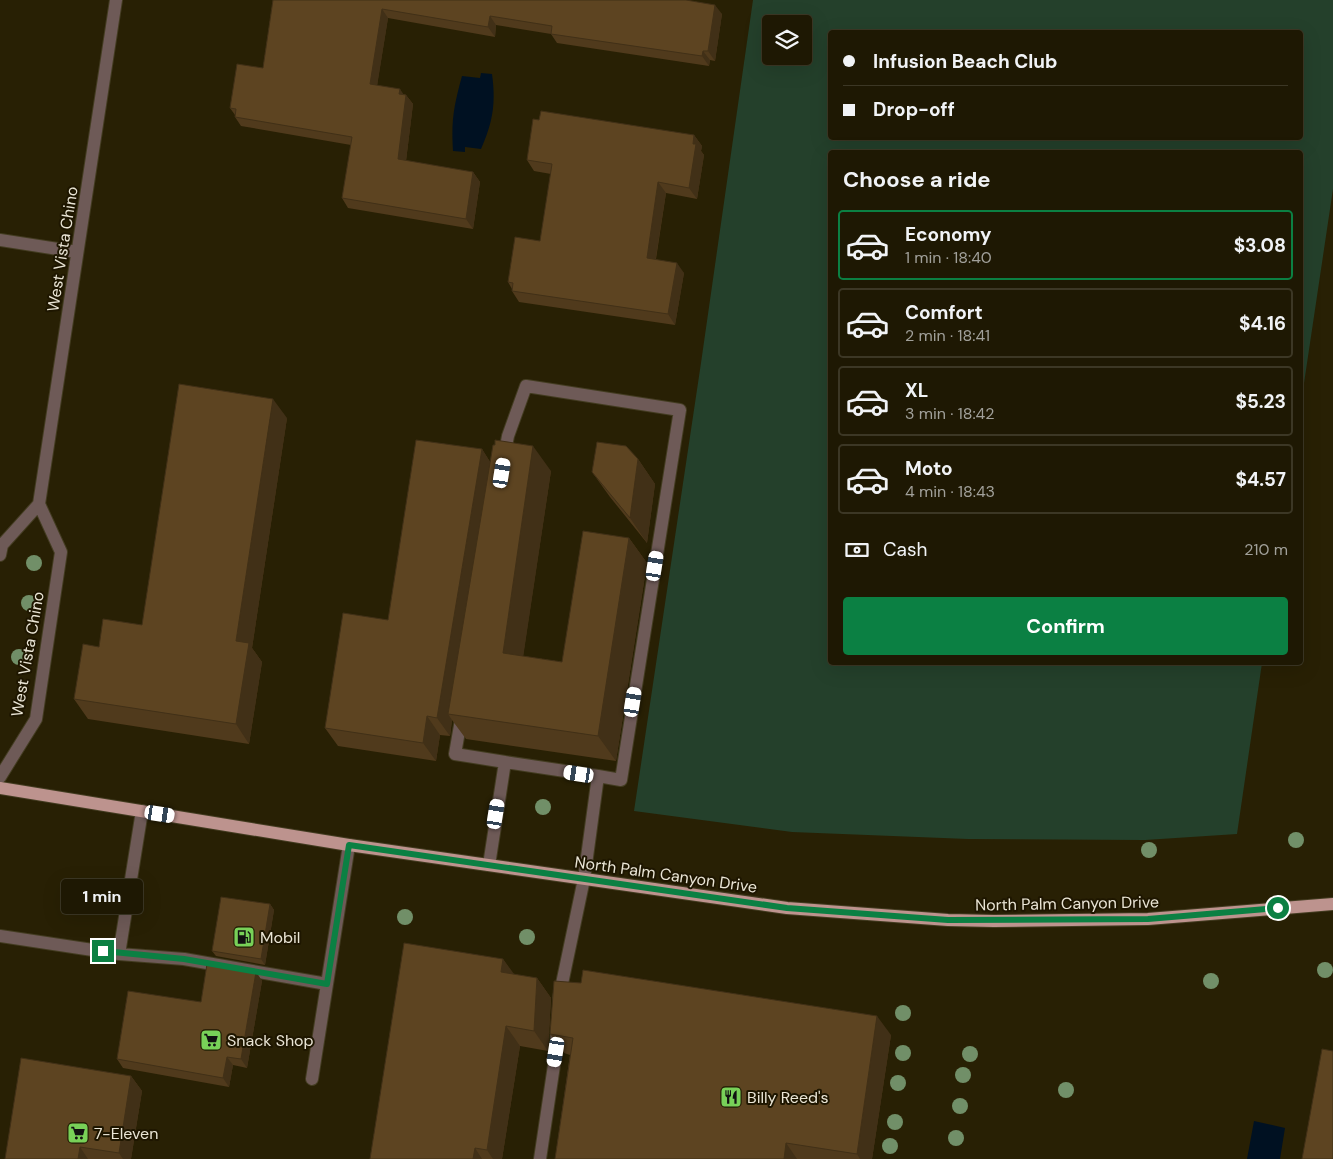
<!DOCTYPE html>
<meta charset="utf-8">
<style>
body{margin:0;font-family:"DM Sans",sans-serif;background:#26210d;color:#f1f3f6;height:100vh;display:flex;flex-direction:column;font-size:19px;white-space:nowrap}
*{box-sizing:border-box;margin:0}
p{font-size:16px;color:#a1a09a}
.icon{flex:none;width:28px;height:28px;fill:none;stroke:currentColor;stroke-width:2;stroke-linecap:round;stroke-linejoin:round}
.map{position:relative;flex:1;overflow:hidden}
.panel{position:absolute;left:828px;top:150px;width:475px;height:515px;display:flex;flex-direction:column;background:#1e1803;border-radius:5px;box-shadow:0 5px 20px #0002,0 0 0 1px #3c3725}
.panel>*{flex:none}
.hud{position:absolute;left:828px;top:30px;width:475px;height:110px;border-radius:5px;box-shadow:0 5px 20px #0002,0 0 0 1px #3c3725;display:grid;align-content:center;height:110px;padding:0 15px;background:#1e1803}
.buttons{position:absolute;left:762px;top:15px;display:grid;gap:10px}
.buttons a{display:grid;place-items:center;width:50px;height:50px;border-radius:5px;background:#1e1803;box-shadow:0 5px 20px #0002,0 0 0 1px #3c3725;font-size:25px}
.end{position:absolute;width:22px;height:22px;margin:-11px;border:6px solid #0b8043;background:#fff;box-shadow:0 0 0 2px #fff}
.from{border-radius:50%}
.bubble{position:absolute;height:35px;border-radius:5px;background:#1e1803;box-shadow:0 5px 20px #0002,0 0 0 1px #3c3725;font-size:16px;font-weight:700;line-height:35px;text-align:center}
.car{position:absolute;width:15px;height:30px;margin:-15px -8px;border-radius:6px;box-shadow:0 0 4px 1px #0007;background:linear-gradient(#fff 24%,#345 0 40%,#fff 0 76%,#345 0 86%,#fff 0)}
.hud b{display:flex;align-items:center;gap:18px;height:48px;font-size:19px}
.hud b+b{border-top:1px solid #3c3725}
.hud i{width:12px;height:12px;background:#f1f3f6}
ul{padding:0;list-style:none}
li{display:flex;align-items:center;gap:15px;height:70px;margin:0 10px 8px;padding:0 5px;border:2px solid #3c3725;border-radius:5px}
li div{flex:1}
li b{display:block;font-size:19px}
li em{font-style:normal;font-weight:700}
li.current{border-color:#0b8043}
li>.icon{width:45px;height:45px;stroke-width:1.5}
h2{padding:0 15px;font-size:22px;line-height:60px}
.pay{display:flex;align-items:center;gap:12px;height:55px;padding:0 15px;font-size:19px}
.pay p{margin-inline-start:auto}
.button{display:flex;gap:10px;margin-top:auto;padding:10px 15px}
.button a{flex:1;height:58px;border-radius:5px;background:#0b8043;color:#fff;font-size:20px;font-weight:700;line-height:58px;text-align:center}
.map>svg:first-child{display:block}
</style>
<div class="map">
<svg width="1333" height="1159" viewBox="0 0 1333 1159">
<rect width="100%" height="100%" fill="#282004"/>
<path fill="#24402b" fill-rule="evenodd" d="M 753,0 L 1333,0 L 1333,189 L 1300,410 L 1300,152 L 830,152 L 830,662 L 1262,663 L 1237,834 L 1145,840 L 968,839 L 792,832 L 634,811 L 701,363 ZM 771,24 L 804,24 L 804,56 L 771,56 ZM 830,32 L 1300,32 L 1300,138 L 830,138 Z"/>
<path fill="#012" d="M 481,73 L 492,74 C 496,103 493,122 481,149 L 465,147 L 465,152 L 453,151 C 451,120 454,105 462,76 L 480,78 Z
M 1254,1121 L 1285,1128 L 1280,1159 L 1247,1159 Z"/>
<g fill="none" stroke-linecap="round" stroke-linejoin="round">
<g stroke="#433c21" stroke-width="14">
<path id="minor" d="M 0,240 L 77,252
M 504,457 L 508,436 L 526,386 L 680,410 L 621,780 L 598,776
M 0,555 L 2,545 L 39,504 L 116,0
M 462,714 L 455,754 L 505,762
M 0,777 L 36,719 L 61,552 L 39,504
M 489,865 L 505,762 L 598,776 L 584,879 L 559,998
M 0,936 L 119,954 L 184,959 L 327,984
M 119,954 L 142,811
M 312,1079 L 349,845
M 540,1159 L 556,1052 L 557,1028"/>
</g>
<g stroke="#433c21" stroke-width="14">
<path id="major" d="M 0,788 L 349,845 L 787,908 L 948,920 L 994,921 L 1148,919 L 1333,904"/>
</g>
<use href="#minor" stroke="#6e5a57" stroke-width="12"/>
<use href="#major" stroke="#bd938e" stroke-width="12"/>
</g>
<g fill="#718f68">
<circle cx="34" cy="563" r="8"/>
<circle cx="29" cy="603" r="8"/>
<circle cx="19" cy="657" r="8"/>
<circle cx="543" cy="807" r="8"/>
<circle cx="1296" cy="840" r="8"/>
<circle cx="1149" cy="850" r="8"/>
<circle cx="405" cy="917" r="8"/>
<circle cx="527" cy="937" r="8"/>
<circle cx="1325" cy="970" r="8"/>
<circle cx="1211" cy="981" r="8"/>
<circle cx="903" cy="1013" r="8"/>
<circle cx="903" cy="1053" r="8"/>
<circle cx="970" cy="1054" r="8"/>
<circle cx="963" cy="1075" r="8"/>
<circle cx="898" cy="1083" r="8"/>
<circle cx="1066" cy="1090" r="8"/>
<circle cx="960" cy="1106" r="8"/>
<circle cx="895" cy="1122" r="8"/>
<circle cx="956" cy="1138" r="8"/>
<circle cx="890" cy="1146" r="8"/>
</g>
<path fill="#503a1c" d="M 273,0 L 693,1 L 722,14 L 715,61 L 710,60 L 709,66 L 557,43 L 551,34 L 496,25 L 495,37 L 388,18 L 377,85 L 406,95 L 413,104 L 406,161 L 473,172 L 480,182 L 473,229 L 348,208 L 342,198 L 351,145 L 241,126 L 235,117 L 235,115 L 230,108 L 263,68 Z
M 694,135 L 702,146 L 701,151 L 704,155 L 697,199 L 666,193 L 656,259 L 684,273 L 675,325 L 519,302 L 512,291 L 512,289 L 508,282 L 540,241 L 551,174 L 534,171 L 527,160 Z
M 287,418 L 252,648 L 262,662 L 249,744 L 88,719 L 74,699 L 99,647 L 142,625 Z
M 482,449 L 490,462 L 551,471 L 523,656 L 562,662 L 629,538 L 647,563 L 616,761 L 466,739 L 452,720 L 450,736 L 440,735 L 436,761 L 338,746 L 325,728 L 388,620 Z
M 638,459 L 655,484 L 647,543 L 610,497 L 592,472 Z
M 270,904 L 274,910 L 265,965 L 216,956 L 212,951 Z
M 503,959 L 513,974 L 537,978 L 551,998 L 548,1051 L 520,1046 L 502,1159 L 370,1159 Z
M 256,972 L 262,981 L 247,1068 L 233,1065 L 229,1087 L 123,1068 L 117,1059 L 201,1002 Z
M 550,1034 L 891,1035 L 872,1159 L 555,1159 L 570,1055 L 564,1053 Z
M 131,1076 L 142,1091 L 131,1159 L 5,1159 Z"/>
<path fill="#413017" d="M 715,5 L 722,14 L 715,61 L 708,51 Z
M 382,9 L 388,18 L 376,93 L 370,84 Z
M 490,16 L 496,25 L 495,37 L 488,27 Z
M 703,51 L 710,60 L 709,66 L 702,56 Z
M 400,89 L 406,98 L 406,95 L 413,104 L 405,169 L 398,159 L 399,94 Z
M 694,135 L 702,146 L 701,151 L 704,155 L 697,199 L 689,188 Z
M 473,172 L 480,182 L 473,229 L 466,219 Z
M 658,182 L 666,193 L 654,269 L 647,258 Z
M 677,263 L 684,273 L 675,325 L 668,314 Z
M 273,399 L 287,418 L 252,648 L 262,662 L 249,744 L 236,724 L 236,641 Z
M 533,446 L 551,471 L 520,678 L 503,653 Z
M 482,449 L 494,468 L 448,714 L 452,720 L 450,736 L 437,718 Z
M 638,459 L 655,484 L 647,543 L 630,518 Z
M 629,538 L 647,563 L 616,761 L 598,736 Z
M 427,716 L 440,735 L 436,761 L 423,743 Z
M 270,904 L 274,910 L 265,965 L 261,959 Z
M 503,959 L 517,978 L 501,972 Z
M 256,972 L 262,981 L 247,1068 L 241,1059 Z
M 537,978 L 551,998 L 548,1051 L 534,1031 Z
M 877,1016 L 891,1035 L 872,1159 L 860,1159 L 857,1154 Z
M 506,1026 L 520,1046 L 502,1159 L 493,1159 L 487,1150 Z
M 227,1057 L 233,1065 L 229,1087 L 223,1078 Z
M 131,1076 L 142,1091 L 131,1159 L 123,1159 L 119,1153 Z
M 786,1143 L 797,1159 L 784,1159 Z
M 80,1147 L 88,1159 L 78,1159 Z
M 475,1148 L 482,1159 L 473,1159 Z"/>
<path fill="#5d4421" stroke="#413017" d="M 273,0 L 686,0 L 715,5 L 708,51 L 703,51 L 702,56 L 551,34 L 552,26 L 490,16 L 488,27 L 382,9 L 370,84 L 400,89 L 399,94 L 406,95 L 398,159 L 473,172 L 466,219 L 342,198 L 352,137 L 235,117 L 236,109 L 230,108 L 237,64 L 263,68 Z
M 541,111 L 694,135 L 693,144 L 696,144 L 689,188 L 658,182 L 647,258 L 677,263 L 668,314 L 512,291 L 513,283 L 508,282 L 515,237 L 540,241 L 552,164 L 527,160 L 533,119 L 539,120 Z
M 179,384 L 273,399 L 236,641 L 249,643 L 236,724 L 74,699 L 83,644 L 99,647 L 103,619 L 142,625 Z
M 416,440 L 482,449 L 437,718 L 427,716 L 423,743 L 325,728 L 343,613 L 388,620 Z
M 495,440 L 533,446 L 503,653 L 562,662 L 583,531 L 629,538 L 598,736 L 448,714 L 493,445 L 495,445 Z
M 597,442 L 626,446 L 638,459 L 630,518 L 592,472 Z
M 221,897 L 270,904 L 261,959 L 212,951 Z
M 404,943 L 503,959 L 501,972 L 537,978 L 534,1031 L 506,1026 L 487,1150 L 475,1148 L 473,1159 L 370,1159 Z
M 207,964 L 256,972 L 241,1059 L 227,1057 L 223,1078 L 117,1059 L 128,991 L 201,1002 Z
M 583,970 L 877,1016 L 857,1154 L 786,1143 L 784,1159 L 555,1159 L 573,1038 L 550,1034 L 554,981 L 581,983 Z
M 1322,1049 L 1333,1051 L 1333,1159 L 1302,1159 Z
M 21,1058 L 131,1076 L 119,1153 L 80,1147 L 78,1159 L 5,1159 Z"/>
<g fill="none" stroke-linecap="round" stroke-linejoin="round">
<path stroke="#0b8043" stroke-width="6" d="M 103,951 L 184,959 L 327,984 L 349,845 L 787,908 L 948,920 L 1148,919 L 1278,908"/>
</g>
<defs>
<g id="fuel-square" transform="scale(1.125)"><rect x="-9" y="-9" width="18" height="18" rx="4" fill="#78d158" stroke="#1e1600"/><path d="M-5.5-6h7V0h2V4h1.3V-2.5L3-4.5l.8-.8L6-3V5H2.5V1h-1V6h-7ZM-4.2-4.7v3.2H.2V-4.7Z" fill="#111"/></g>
<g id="supermarket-square" transform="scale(1.125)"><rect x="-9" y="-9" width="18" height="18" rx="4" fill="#78d158" stroke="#1e1600"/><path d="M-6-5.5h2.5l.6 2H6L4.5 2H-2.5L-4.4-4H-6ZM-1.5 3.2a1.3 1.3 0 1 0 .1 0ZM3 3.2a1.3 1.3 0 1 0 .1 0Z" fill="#111"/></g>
<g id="restaurant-square" transform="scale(1.125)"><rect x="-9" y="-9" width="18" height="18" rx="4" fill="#78d158" stroke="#1e1600"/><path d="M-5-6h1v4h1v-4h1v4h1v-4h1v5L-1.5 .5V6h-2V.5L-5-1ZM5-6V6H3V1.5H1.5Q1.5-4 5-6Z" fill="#111"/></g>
</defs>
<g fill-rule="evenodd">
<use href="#fuel-square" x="244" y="937"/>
<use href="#supermarket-square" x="211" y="1040"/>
<use href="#restaurant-square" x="731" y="1097"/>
<use href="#supermarket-square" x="78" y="1133"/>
</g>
<g text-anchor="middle" stroke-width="4" stroke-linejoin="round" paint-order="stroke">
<g font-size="16" fill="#eae5d5" stroke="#1e1600">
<text transform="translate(62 249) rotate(-81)" y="6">West Vista Chino</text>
<text transform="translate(27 654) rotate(-80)" y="6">West Vista Chino</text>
<text transform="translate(666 874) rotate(8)" y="6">North Palm Canyon Drive</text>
<text transform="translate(1067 903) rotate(-1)" y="6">North Palm Canyon Drive</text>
</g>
<g font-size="16" fill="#eae5d5" stroke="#1e1600" text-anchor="start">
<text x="260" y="943">Mobil</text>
<text x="227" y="1046">Snack Shop</text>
<text x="747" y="1103">Billy Reed's</text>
<text x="94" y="1139">7-Eleven</text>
</g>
</g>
</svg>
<div class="buttons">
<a><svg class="icon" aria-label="layers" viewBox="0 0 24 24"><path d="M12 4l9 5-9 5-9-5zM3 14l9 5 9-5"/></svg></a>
</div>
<i class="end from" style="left:1278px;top:908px"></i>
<i class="end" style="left:103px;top:951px"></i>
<div class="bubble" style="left:61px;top:879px;width:82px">1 min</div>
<i class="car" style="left:502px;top:473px;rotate:9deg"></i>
<i class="car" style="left:655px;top:566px;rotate:9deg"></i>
<i class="car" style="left:633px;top:702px;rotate:9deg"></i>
<i class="car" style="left:579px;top:774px;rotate:279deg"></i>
<i class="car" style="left:160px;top:814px;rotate:99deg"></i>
<i class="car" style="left:496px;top:814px;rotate:9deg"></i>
<i class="car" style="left:556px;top:1052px;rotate:189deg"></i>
<div class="hud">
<b><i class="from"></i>Infusion Beach Club</b>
<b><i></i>Drop-off</b>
</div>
<section class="panel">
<h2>Choose a ride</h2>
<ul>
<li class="current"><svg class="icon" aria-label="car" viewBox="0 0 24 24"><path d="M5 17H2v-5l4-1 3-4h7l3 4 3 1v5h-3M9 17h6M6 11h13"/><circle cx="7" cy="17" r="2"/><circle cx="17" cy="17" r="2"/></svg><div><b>Economy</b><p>1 min · 18:40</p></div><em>$3.08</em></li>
<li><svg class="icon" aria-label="car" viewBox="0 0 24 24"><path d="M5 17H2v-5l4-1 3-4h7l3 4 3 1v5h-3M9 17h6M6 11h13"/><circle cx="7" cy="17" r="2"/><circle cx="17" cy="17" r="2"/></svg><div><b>Comfort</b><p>2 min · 18:41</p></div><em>$4.16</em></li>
<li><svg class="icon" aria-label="car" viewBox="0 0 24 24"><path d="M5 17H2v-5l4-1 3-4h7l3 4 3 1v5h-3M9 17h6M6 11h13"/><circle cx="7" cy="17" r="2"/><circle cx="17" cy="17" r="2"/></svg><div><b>XL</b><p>3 min · 18:42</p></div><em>$5.23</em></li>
<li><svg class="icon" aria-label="car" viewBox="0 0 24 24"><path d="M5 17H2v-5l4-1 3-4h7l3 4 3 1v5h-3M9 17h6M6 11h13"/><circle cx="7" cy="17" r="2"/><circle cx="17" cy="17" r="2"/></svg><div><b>Moto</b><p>4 min · 18:43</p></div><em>$4.57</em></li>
</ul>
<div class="pay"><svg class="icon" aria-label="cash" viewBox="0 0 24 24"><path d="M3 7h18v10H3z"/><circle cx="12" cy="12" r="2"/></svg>Cash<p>210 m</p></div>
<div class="button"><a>Confirm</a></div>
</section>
</div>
